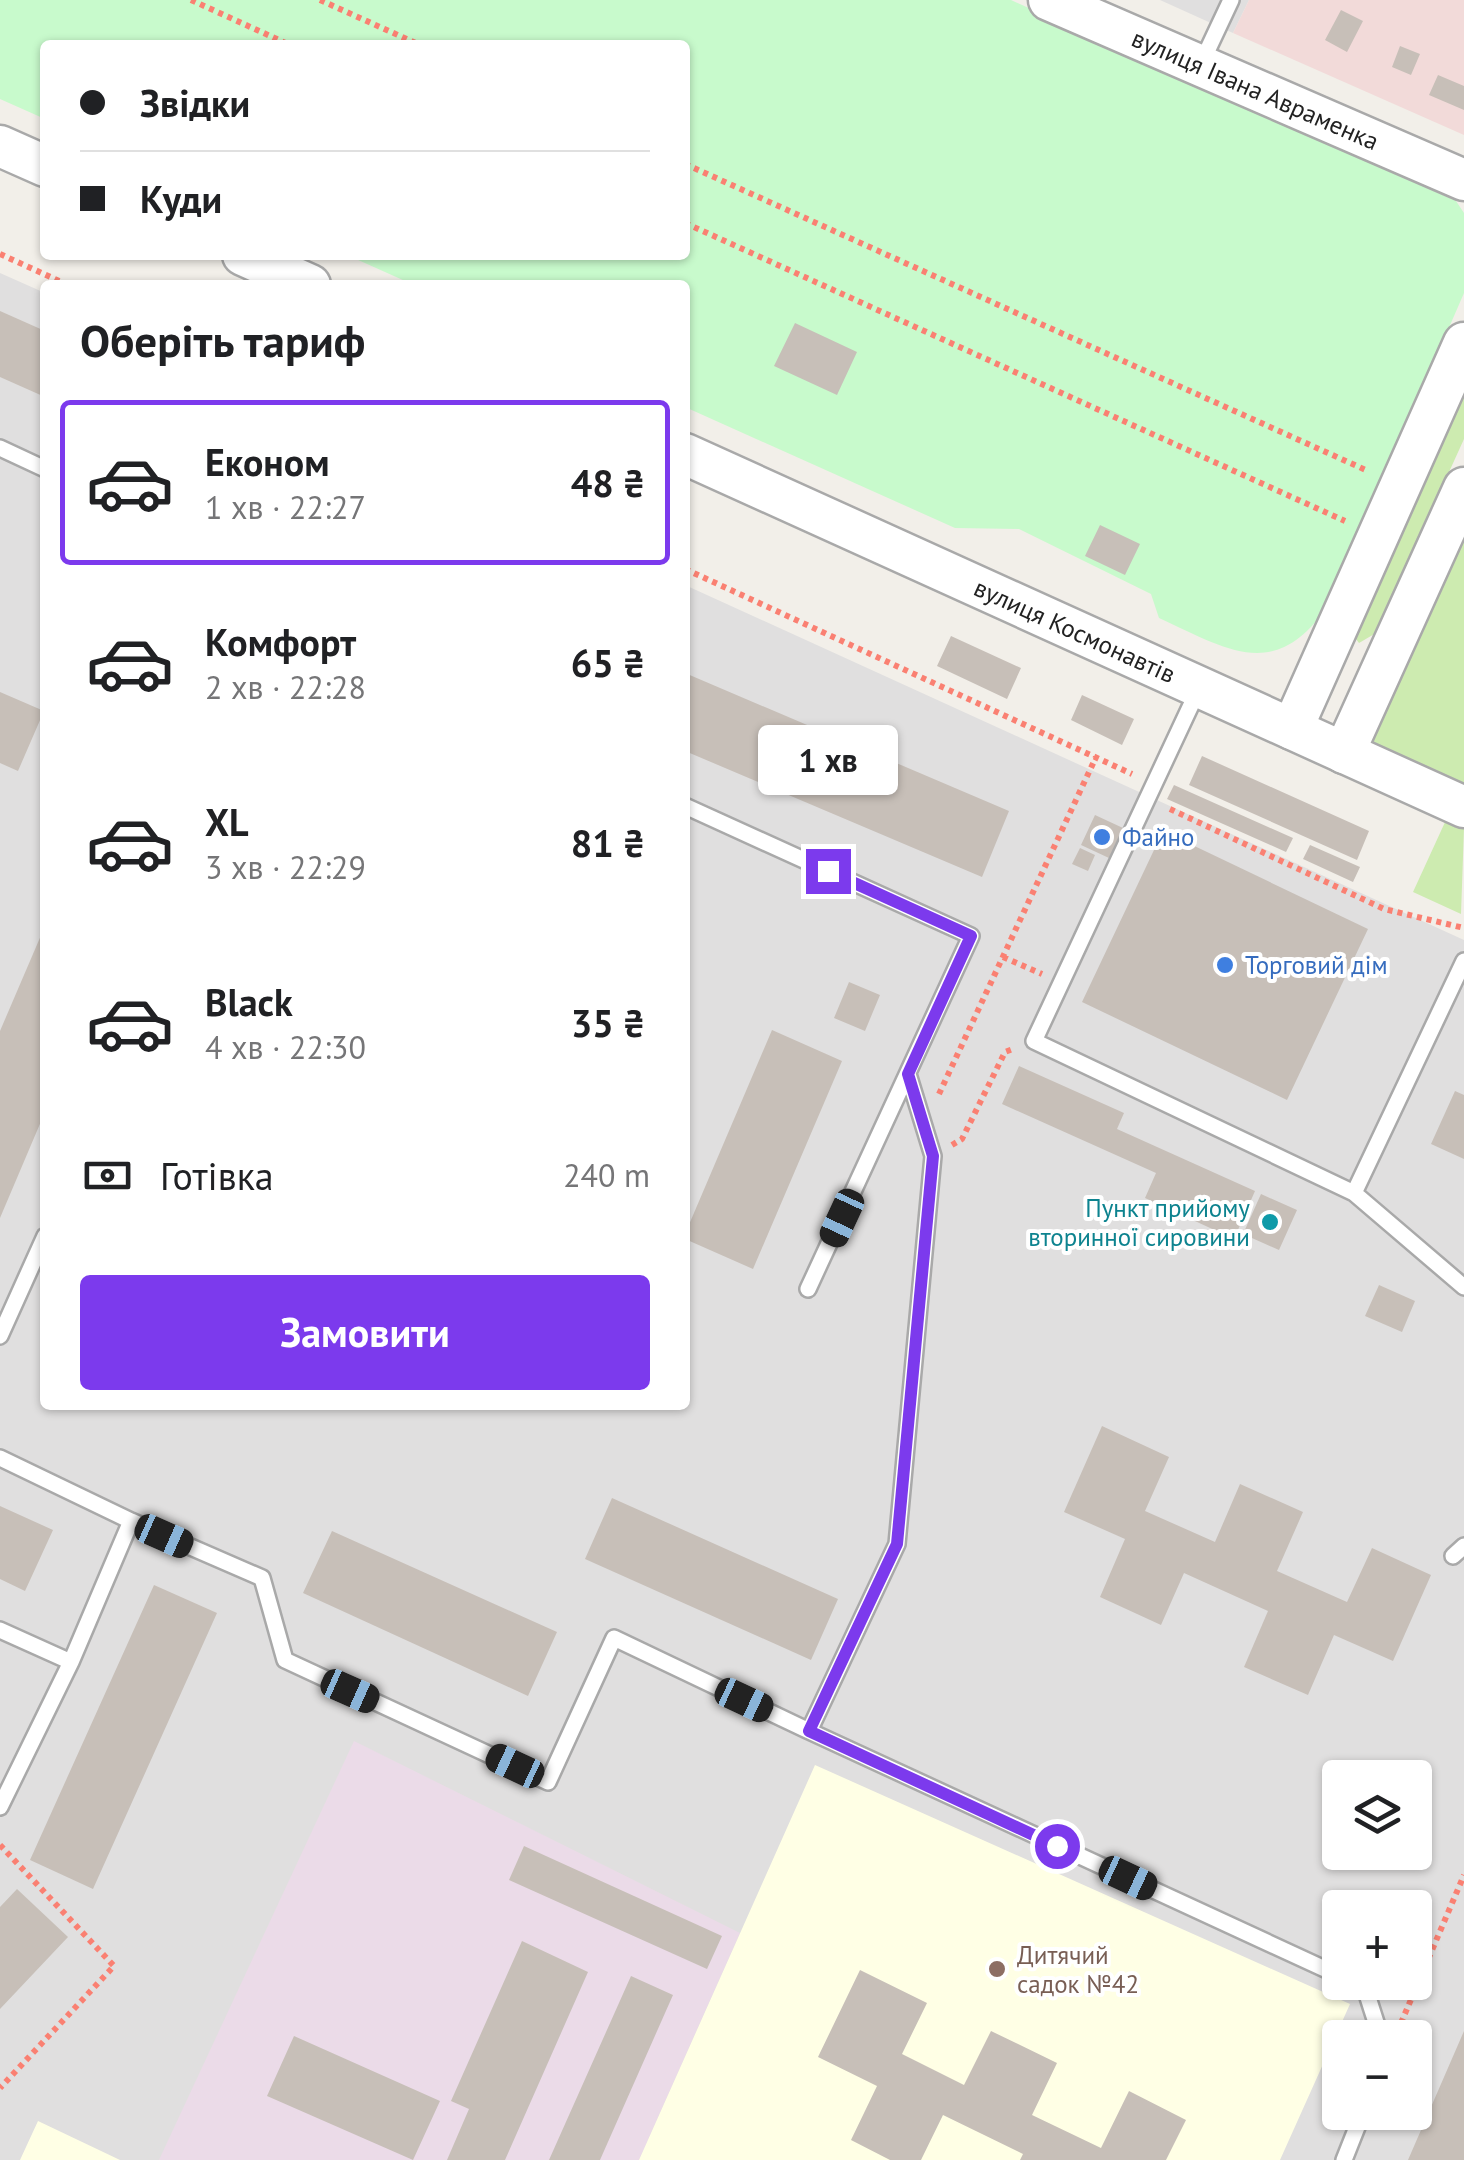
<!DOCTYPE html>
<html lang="uk">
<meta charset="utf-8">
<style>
body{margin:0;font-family:"PT Sans",sans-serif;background:#f6f6f6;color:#202124;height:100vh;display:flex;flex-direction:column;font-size:38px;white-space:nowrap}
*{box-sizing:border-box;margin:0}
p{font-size:32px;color:#757577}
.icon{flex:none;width:55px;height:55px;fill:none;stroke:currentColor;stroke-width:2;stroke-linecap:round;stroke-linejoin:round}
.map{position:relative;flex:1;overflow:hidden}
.panel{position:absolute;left:40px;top:280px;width:650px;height:1130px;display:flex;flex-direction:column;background:#fff;border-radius:10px;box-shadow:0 2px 8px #0004}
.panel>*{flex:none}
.hud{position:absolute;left:40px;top:40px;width:650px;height:220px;border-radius:10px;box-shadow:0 2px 8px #0004;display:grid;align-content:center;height:220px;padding:0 40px;background:#fff}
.buttons{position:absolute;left:1322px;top:1760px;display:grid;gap:20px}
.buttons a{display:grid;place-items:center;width:110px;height:110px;border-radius:10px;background:#fff;box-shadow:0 2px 8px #0004;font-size:50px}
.end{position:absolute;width:45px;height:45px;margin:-22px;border:12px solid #7c3aed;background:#fff;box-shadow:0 0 0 5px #fff}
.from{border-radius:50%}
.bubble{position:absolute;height:70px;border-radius:10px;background:#fff;box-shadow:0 2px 8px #0004;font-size:32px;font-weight:800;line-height:70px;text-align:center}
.car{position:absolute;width:30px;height:60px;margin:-30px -15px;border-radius:12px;box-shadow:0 0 8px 2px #0007;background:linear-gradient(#222 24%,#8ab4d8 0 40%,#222 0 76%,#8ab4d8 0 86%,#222 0)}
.hud b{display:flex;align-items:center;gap:35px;height:95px;font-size:38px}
.hud b+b{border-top:2px solid #e0e0e0}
.hud i{width:25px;height:25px;background:#202124}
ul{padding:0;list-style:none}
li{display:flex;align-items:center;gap:30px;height:165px;margin:0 20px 15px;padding:0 20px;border:5px solid transparent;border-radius:10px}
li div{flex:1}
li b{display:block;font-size:38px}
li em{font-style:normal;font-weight:800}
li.current{border-color:#7c3aed}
li>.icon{width:90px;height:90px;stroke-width:1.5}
h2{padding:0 40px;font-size:45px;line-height:120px}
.pay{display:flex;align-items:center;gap:25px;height:110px;padding:0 40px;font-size:38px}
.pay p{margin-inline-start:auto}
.cta{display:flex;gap:20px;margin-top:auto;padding:20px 40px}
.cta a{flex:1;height:115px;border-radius:10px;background:#7c3aed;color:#fff;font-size:40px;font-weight:800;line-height:115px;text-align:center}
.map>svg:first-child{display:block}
</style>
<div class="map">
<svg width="1464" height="2160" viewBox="0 0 1464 2160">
<rect width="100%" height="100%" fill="#f2efe9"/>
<path fill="#e0dfdf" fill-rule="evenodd" d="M 1160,0 L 1249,0 L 1233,33 Z
M 0,273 L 45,293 L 45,1405 L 685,1405 L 685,585 L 1464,940 L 1464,2160 L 0,2160 ZM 1340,1778 L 1415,1778 L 1415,1852 L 1340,1852 ZM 1340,1908 L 1415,1908 L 1415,1982 L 1340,1982 ZM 1340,2038 L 1415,2038 L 1415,2112 L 1340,2112 Z"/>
<path fill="#f2dad9" d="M 1249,0 L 1464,0 L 1464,135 L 1233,33 Z"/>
<path fill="#ebdbe8" d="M 354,1741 L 740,1933 L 639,2160 L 159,2160 Z"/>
<path fill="#ffffe5" d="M 815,1765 L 1350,2004 L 1280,2160 L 639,2160 Z
M 38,2121 L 120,2160 L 20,2160 Z"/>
<path fill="#cdebb0" d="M 1464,380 L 1464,439 L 1376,633 L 1359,643 L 1353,635 Z
M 1464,488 L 1464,807 L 1344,753 Z
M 1446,820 L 1464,828 L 1461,914 L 1413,892 Z"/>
<path fill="#c8facc" d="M 0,0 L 1011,0 L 1456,201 L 1464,213 L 1464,293 L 1329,604 C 1276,683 1229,650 1159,618 L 1151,594 L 1019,529 L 955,528 L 685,407 L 685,285 L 414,285 L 347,255 L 685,255 L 685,45 L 45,45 L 45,119 L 0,99 Z"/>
<path fill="#c7bfb8" d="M 1341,10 L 1363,21 L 1347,52 L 1325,40 Z
M 1400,46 L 1420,54 L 1411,75 L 1392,67 Z
M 1438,75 L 1464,86 L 1464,110 L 1429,95 Z
M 0,311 L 45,331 L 45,397 L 0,377 Z
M 795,323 L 857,352 L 837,395 L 774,366 Z
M 1100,525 L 1140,544 L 1125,575 L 1085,556 Z
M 951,636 L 1021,668 L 1007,699 L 937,666 Z
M 685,673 L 1009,811 L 982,877 L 685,751 Z
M 0,692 L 44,711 L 18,771 L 0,763 Z
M 1082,695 L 1134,719 L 1122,745 L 1071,720 Z
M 1202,756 L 1369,831 L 1357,860 L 1189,785 Z
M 1174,785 L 1293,838 L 1286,852 L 1167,799 Z
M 1095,815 L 1123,828 L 1109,858 L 1081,845 Z
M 1163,831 L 1368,929 L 1287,1100 L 1082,1002 Z
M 1310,845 L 1360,867 L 1353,882 L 1303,859 Z
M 1080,848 L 1095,855 L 1088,871 L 1072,864 Z
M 45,926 L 45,1112 L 0,1218 L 0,1031 Z
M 849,982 L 880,995 L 865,1031 L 834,1018 Z
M 772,1030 L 842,1061 L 753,1269 L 685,1239 L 685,1234 Z
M 1019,1066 L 1124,1113 L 1117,1129 L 1255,1191 L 1234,1239 L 1145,1198 L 1156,1173 L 1002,1104 Z
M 1455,1091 L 1464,1095 L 1464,1159 L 1431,1144 Z
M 1261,1194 L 1297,1210 L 1279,1250 L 1243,1234 Z
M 1379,1285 L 1415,1301 L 1402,1332 L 1365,1316 Z
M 1102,1426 L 1169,1457 L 1145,1511 L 1215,1542 L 1240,1484 L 1303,1512 L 1277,1571 L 1347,1602 L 1372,1548 L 1431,1575 L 1393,1661 L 1334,1635 L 1308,1695 L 1244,1667 L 1268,1611 L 1184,1573 L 1161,1625 L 1100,1597 L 1125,1539 L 1064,1512 Z
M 612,1498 L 838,1599 L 811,1660 L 585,1559 Z
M 0,1506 L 53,1530 L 25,1591 L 0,1579 Z
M 332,1531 L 557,1632 L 528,1696 L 303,1593 Z
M 154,1585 L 217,1613 L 93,1889 L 30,1860 Z
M 524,1846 L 722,1936 L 707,1969 L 509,1880 Z
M 17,1889 L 68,1937 L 0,2009 L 0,1907 Z
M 522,1941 L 588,1972 L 505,2160 L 447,2160 L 469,2109 L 451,2101 Z
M 860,1970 L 927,2003 L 902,2054 L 964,2085 L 991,2031 L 1057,2063 L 1032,2115 L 1101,2148 L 1129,2091 L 1186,2120 L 1166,2160 L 1020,2160 L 1023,2154 L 943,2115 L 921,2160 L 890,2160 L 851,2140 L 877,2086 L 818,2057 Z
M 631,1976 L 673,1995 L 600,2160 L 549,2160 Z
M 1464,2031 L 1464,2160 L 1408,2160 Z
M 294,2036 L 440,2101 L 413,2160 L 267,2096 Z"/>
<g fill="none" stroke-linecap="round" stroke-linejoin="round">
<g stroke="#a9a9a9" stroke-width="20">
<path id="service" d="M 1201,64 L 1231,0
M 0,448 L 45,469
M 1199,688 L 1034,1041 L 1354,1193 L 1464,961
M 685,806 L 971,936 L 808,1289
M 908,1074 L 933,1156 L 897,1544 L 809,1731 L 1340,1976
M 1354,1193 L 1464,1287
M 0,1336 L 45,1236
M 0,1458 L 131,1521 L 71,1662 L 0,1807
M 131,1521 L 262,1578 L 285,1660 L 548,1782 L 614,1638 L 809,1731
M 1453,1556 L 1464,1546
M 0,1630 L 71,1662
M 1354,1982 L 1365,1988 L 1381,2038
M 1344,2160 L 1363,2112"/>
</g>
<g stroke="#a9a9a9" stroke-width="45">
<g id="tertiary">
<path id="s1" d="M 1049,0 L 1464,180"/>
<path d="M 0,146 L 45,166"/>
<path d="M 243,255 L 310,285"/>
<path id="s2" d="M 685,454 L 1464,807"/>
<path d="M 1292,729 L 1464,343"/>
<path d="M 1344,753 L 1464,488"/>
</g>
</g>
<path stroke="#fa8072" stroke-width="6" stroke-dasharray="5 5" stroke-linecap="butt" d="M 191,0 L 290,45
M 320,0 L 420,45
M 685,164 L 1368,471
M 685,223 L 1345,521
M 0,254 L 68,285
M 685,569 L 1132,774
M 1170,809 L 1384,909 L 1464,928
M 1003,957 L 1042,974
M 939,1094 L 1096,757
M 952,1145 L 962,1139 L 1005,1052 L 1013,1049
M 0,1845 L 114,1966 L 0,2088
M 1401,2023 L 1464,1875"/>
<use href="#service" stroke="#fff" stroke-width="15"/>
<use href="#tertiary" stroke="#fff" stroke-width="40"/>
</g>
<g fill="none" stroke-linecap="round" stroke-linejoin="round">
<path stroke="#7c3aed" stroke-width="12" d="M 828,871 L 971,936 L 908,1074 L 933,1156 L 897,1544 L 809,1731 L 1057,1846"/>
</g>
<g fill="#3f7fe0" stroke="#fff" stroke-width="4">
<circle cx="1102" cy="837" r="10"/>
<circle cx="1225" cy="965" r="10"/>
</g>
<circle fill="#0f9aa8" stroke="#fff" stroke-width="4" cx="1270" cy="1222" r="10"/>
<circle fill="#8d6e63" stroke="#fff" stroke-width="4" cx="997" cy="1969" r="10"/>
<g text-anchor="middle" stroke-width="8" stroke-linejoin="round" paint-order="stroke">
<g font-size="25" fill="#222" stroke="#fff">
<text dy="9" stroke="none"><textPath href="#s1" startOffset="225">вулиця Івана Авраменка</textPath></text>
<text dy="9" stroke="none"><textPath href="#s2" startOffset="428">вулиця Космонавтів</textPath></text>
</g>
<g font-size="25" fill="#366cbe" stroke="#fff" text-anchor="start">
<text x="1122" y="846">Файно</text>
<text x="1245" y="974">Торговий дім</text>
</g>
<g font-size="25" fill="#0d838f" stroke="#fff" text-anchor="end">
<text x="1250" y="1217">Пункт прийому<tspan x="1250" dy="29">вторинної сировини</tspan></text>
</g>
<g font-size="25" fill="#785e54" stroke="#fff" text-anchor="start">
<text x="1017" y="1964">Дитячий<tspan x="1017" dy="29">садок №42</tspan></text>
</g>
</g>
</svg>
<div class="buttons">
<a><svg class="icon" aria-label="layers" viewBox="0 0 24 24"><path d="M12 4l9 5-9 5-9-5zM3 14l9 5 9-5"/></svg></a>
<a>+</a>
<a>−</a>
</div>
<i class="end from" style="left:1057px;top:1846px"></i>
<i class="end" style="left:828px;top:871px"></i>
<div class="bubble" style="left:758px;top:725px;width:140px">1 хв</div>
<i class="car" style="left:842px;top:1218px;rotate:205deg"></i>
<i class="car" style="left:164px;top:1536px;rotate:114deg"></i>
<i class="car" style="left:350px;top:1691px;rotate:114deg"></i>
<i class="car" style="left:744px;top:1700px;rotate:115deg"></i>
<i class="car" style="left:515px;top:1766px;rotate:295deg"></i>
<i class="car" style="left:1128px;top:1878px;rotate:115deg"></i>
<div class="hud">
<b><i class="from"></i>Звідки</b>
<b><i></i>Куди</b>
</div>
<section class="panel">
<h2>Оберіть тариф</h2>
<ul>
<li class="current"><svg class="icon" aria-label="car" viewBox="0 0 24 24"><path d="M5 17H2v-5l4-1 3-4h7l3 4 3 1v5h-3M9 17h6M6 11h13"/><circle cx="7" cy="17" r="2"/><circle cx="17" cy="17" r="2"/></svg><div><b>Економ</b><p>1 хв · 22:27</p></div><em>48 ₴</em></li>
<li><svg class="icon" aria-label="car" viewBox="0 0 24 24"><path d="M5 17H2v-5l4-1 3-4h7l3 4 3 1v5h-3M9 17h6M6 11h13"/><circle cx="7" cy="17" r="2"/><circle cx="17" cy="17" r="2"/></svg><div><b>Комфорт</b><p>2 хв · 22:28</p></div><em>65 ₴</em></li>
<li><svg class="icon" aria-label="car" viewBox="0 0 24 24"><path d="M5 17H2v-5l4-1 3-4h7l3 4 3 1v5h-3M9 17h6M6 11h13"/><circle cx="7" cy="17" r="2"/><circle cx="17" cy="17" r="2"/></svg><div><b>XL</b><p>3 хв · 22:29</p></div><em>81 ₴</em></li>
<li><svg class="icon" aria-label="car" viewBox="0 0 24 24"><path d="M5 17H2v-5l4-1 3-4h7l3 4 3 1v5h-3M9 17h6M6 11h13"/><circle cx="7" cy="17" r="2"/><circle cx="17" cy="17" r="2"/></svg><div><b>Black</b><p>4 хв · 22:30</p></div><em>35 ₴</em></li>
</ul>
<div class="pay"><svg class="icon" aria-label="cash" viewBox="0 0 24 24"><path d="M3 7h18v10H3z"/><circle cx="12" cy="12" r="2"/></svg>Готівка<p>240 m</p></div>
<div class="cta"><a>Замовити</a></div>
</section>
</div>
